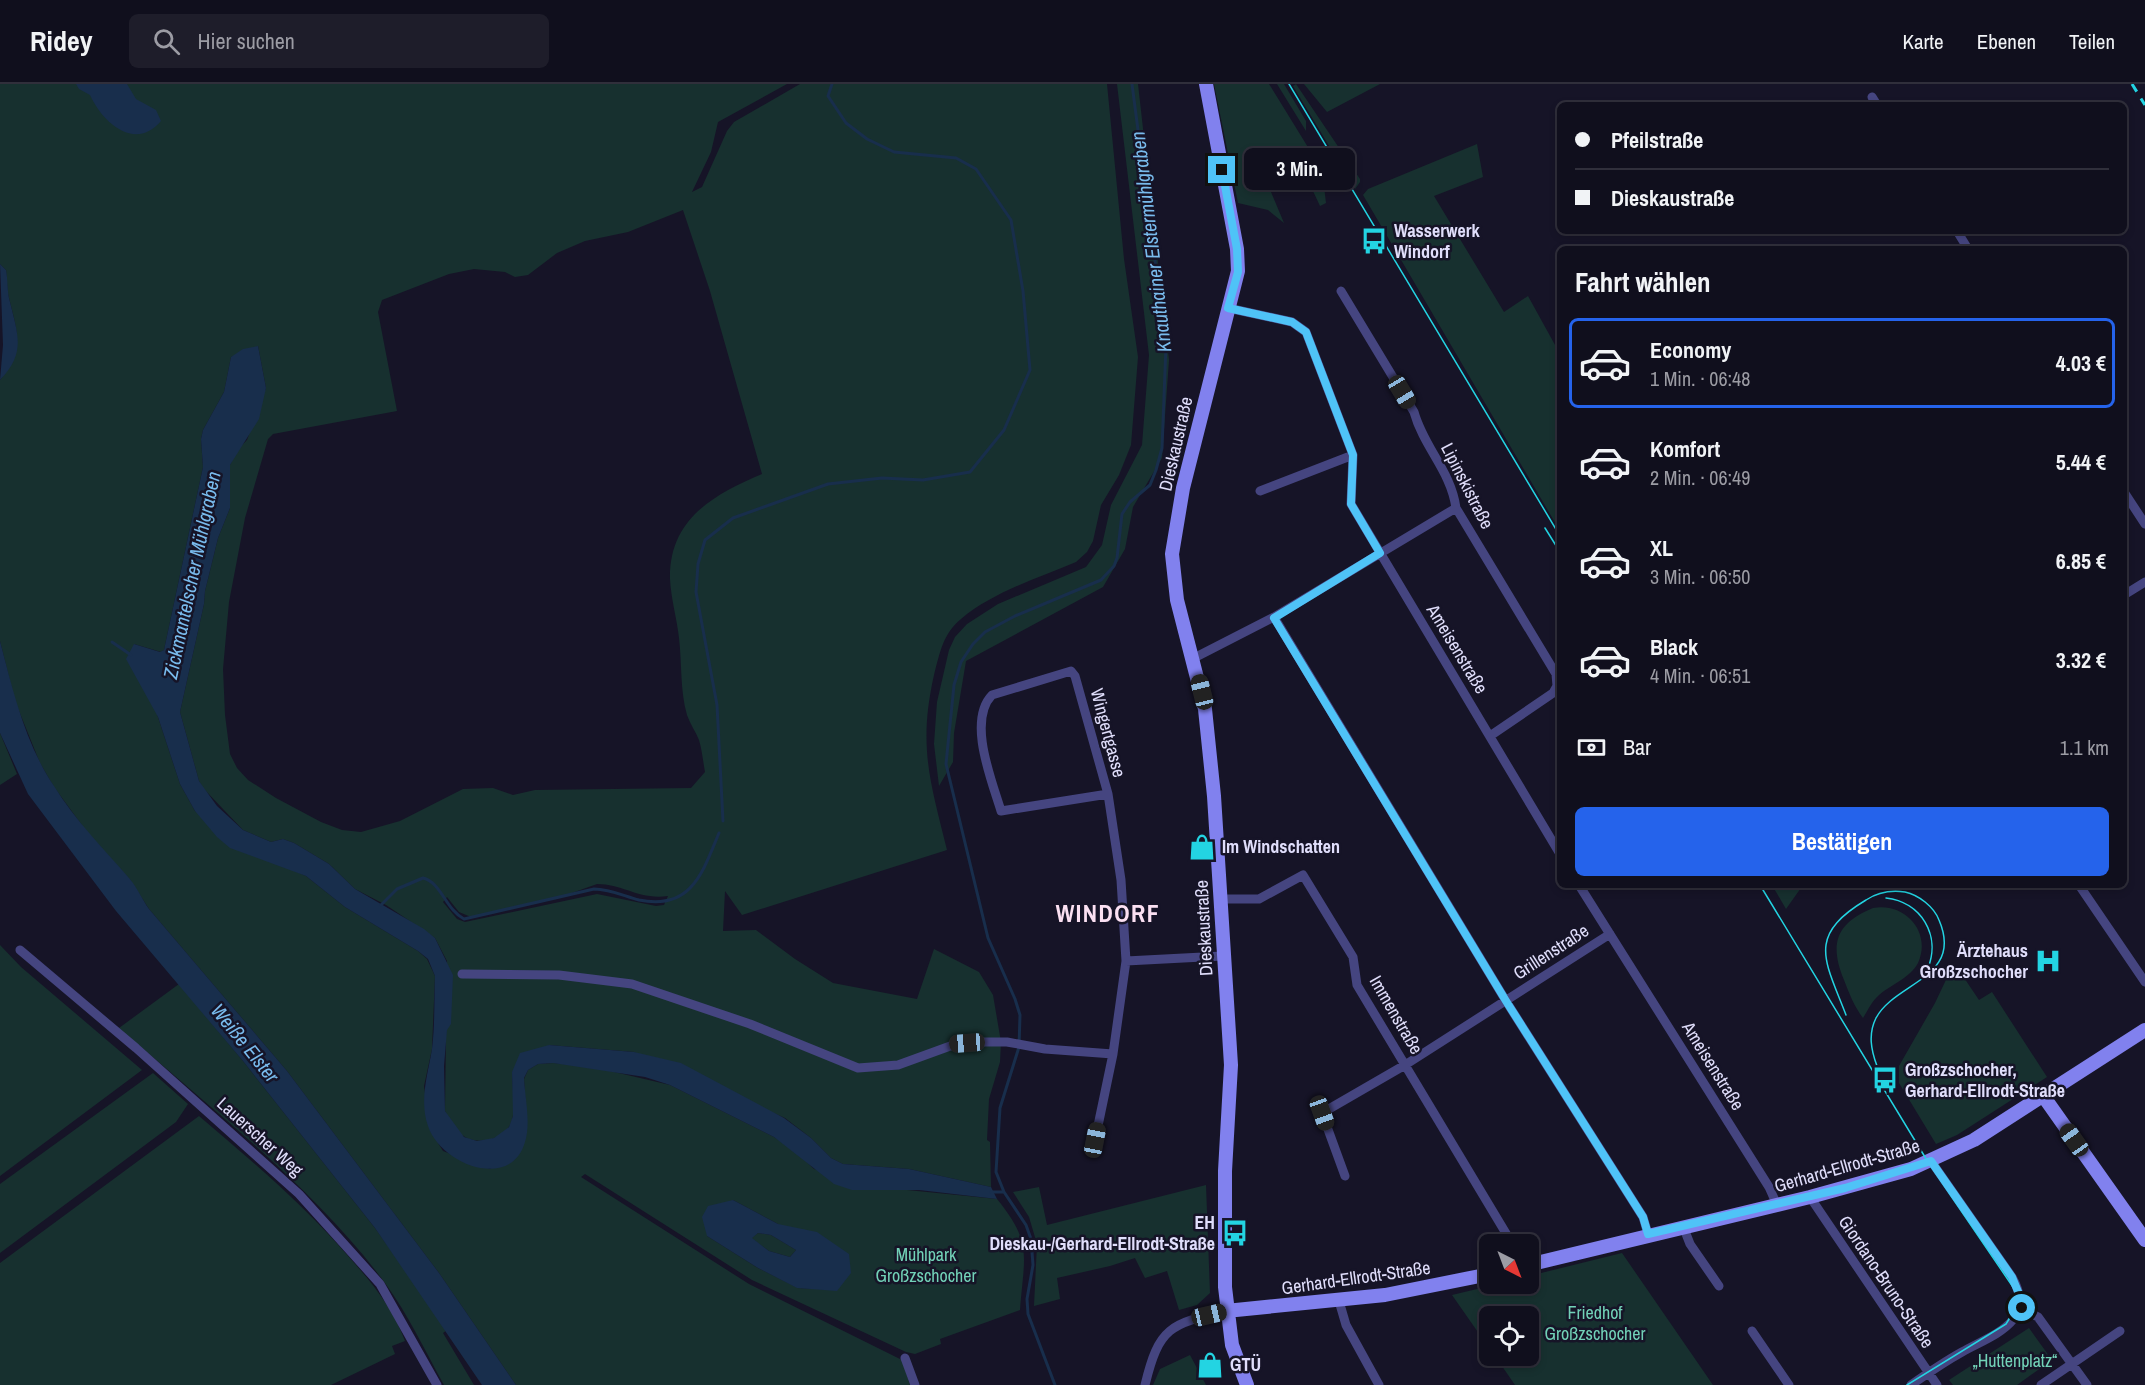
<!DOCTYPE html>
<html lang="de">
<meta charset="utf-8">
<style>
body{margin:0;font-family:"Archivo Narrow",sans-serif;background:#1e1d2a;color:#f1f3f6;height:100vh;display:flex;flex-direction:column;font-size:22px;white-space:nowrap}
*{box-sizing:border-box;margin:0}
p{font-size:20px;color:#9c9ca4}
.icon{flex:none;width:33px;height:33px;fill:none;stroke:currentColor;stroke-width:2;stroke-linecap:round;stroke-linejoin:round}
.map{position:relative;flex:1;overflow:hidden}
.side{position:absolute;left:1557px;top:162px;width:570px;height:642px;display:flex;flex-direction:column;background:#100f1d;border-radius:9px;box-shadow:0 3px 9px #0003,0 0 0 2px #302f3b}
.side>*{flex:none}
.guide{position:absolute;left:1557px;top:18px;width:570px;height:132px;border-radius:9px;box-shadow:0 3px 9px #0003,0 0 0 2px #302f3b;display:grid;align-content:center;height:132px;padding:0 18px;background:#100f1d}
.needle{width:39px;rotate:138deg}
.buttons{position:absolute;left:1479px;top:1150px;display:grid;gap:12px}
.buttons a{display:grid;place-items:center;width:60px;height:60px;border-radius:9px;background:#100f1d;box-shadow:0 3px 9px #0003,0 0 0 2px #302f3b;font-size:30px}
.end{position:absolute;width:27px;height:27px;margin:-14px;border:8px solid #4fc3f7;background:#111;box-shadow:0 0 0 3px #111}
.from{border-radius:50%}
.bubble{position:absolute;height:42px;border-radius:9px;background:#100f1d;box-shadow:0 3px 9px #0003,0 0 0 2px #302f3b;font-size:20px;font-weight:800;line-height:42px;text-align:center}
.car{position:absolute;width:18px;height:36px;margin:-18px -9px;border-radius:8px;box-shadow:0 0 4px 2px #0007;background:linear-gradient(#222 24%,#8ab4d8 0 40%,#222 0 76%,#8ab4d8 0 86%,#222 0)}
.guide b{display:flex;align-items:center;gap:21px;height:57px;font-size:22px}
.guide b+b{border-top:2px solid #302f3b}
.guide i{width:15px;height:15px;background:#f1f3f6}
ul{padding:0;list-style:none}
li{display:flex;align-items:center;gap:18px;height:90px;margin:0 12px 9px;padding:0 6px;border:3px solid transparent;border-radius:9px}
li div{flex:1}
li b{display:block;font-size:22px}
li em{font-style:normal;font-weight:800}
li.selected{border-color:#2563eb}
li>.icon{width:54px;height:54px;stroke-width:1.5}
h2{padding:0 18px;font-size:27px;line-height:72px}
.pay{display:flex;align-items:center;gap:15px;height:66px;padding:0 18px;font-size:22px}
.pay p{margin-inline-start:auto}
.button{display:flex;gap:12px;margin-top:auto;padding:12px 18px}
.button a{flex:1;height:69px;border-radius:9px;background:#2563eb;color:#fff;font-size:24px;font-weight:800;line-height:69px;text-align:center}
header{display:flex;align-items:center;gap:36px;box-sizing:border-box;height:84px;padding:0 30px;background:#100f1d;border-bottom:2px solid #302f3b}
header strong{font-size:28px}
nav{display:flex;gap:33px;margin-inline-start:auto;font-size:21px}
.search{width:420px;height:54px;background:#1e1d2a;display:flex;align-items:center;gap:15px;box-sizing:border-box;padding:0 21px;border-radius:9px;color:#9c9ca4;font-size:22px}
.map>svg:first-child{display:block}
</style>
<header>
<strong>Ridey</strong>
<div class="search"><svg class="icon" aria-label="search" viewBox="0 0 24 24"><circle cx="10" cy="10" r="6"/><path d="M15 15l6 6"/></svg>Hier suchen</div>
<nav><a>Karte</a><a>Ebenen</a><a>Teilen</a></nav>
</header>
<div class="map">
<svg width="2145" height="1301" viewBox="0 0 2145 1301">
<rect width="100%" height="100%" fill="#161427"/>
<path fill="#17302f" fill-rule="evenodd" d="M 0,0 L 787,0 L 718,38 L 711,68 L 692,108 L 702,103 L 727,47 L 734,38 L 800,0 L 1107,0 L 1124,175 L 1138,273 L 1131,361 L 1119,391 L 1101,421 L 1093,457 L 1087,468 L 1076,478 C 1038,494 993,508 961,535 C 943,550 940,568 934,591 C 918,662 930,697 947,766 L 742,831 L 725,807 L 723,847 L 756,846 L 795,875 L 833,899 L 917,915 L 934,865 L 979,888 L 993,911 L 1001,958 L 1000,978 L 989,1015 L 987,1056 L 990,1058 L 991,1103 L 909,1085 L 843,1080 L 831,1074 L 811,1054 L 785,1034 L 634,968 L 549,961 L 512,988 C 512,1003 516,1022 512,1036 C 507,1054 481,1062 465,1053 C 456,1048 450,1036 445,1027 L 447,877 L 435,854 L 386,821 L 355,805 L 329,780 L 294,759 L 283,755 L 271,758 L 243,746 L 203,704 L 199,697 L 180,628 L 204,520 L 205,507 L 218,454 L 230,424 L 230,381 L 238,365 L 247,356 L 266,304 L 258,262 L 231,273 L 224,308 L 203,346 L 201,355 L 203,383 L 164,566 L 161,568 L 134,560 L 180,700 L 195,727 L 269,776 L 306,792 L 345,823 L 418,867 L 427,875 L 435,892 L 432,965 L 424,1002 L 430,1046 L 443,1067 L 490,1085 L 493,1083 L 527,1040 L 524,995 L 528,986 L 538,980 L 553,979 L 593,983 L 670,1001 L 774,1053 L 794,1066 L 814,1085 L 907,1106 L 997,1115 C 1033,1159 1024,1172 1020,1226 L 940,1255 L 941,1260 L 915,1270 L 906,1268 L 752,1196 L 585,1090 L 581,1093 L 749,1200 L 902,1276 L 910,1301 L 516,1301 L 439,1189 L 287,987 L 149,825 L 131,797 L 87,748 L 54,703 L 40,679 L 15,617 L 0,557 L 0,296 C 24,268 18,250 10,218 C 7,208 7,196 6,186 L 0,180 ZM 683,126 L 710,207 L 762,390 C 713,411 669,435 670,495 C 671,515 677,535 679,554 C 682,579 680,607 687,631 C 690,640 696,648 699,656 C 702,666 703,677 705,688 L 691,704 L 535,706 L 513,711 L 493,704 L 463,705 L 400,737 L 361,748 L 342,746 L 321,738 L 276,714 L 248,696 L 237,684 L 230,670 L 225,631 L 223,585 L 229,518 L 245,434 L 268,355 L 273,350 L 397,327 L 378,228 L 382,216 L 449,190 L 474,185 L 505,188 L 515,193 L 528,191 L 557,169 L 585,157 L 628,148 ZM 597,800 C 624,800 638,816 668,812 L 664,821 L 656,822 L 597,810 L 465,838 L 457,835 L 443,818 L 447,813 L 459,828 L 471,833 L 569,810 ZM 733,1116 L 778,1140 L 837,1206 L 798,1204 L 758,1184 L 707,1152 Z
M 1117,0 L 1138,0 L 1169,276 L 1162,374 L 1133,423 L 1125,465 L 1103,503 L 966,577 L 954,649 L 953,678 L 939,702 L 934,660 L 937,618 L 949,566 L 955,553 L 967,540 L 998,520 L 1086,483 L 1102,461 L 1111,421 L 1142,361 L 1149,271 Z
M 1214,0 L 1269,0 L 1322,86 L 1326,119 L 1320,122 L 1306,92 L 1271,108 L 1284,139 L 1268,126 L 1238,119 Z
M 1277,0 L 1284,0 L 1306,37 L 1306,47 Z
M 1296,0 L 1360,95 L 1360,98 L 1355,105 L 1293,2 Z
M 1304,0 L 1380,0 L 1327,28 Z
M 1477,60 L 1483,93 L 1434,112 L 1504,228 L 1528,212 L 1560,270 L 1560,447 L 1363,111 L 1368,105 Z
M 0,649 L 17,690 L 0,701 Z
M 1772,801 L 1803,801 L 1786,825 Z
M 1873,824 C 1905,818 1932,848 1918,879 C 1910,894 1892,900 1879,911 C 1872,917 1868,926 1863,934 C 1854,922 1849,909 1844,896 C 1829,860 1836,839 1873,824 Z
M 0,861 L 21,883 L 142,986 L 0,1092 Z
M 1954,879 L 1979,916 L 1992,908 L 2047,993 L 1957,1051 L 1936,1060 L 1899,999 L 1899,982 L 1935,919 Z
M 179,900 L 243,977 L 375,1144 L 447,1246 L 443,1249 L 474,1301 L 444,1301 C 425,1267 408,1230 385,1199 C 316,1105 207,1021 119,944 Z
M 153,989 L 188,1020 L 176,1038 L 0,1169 L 0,1100 Z
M 199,1032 C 252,1077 304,1121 349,1173 C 372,1199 393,1224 405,1257 L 392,1262 L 395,1270 L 331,1301 L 0,1301 L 0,1179 Z
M 1206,1101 L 1210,1209 L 1197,1221 L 1179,1226 L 1167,1187 L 1145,1194 L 1135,1174 L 1110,1182 L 1057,1194 L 1060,1215 L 1034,1222 L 1037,1160 L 1029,1133 L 1013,1108 L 1039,1103 L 1047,1141 Z
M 758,1149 L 771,1151 L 796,1166 L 790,1173 L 769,1167 L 751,1154 Z
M 1622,1169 L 1713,1301 L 1515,1301 L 1495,1272 L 1528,1272 L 1528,1233 L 1490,1233 L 1489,1264 L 1452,1211 L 1498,1200 L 1528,1200 L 1529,1192 Z
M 2029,1244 L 2052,1276 L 2017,1301 L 1953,1301 L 1949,1296 Z
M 1190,1271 L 1206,1301 L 1153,1301 L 1160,1285 Z"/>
<path fill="#182e4c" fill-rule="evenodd" d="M 76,0 L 127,0 L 136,15 L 156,26 L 161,37 C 135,68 102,38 90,11 L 79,5 Z
M 0,180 L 6,186 C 8,196 7,208 10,218 C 18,251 26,269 0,296 L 3,261 Z
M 258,262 L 266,304 L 259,335 L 230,381 L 230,424 L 218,454 L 205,507 L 204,520 L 180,628 L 199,697 L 217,722 L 243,746 L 271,758 L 283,755 L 294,759 L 329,780 L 355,805 L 424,845 L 435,854 L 453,891 L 451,940 L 447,946 L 444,982 L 445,1027 L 464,1053 L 477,1057 L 494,1054 L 509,1043 L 513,1032 L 512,988 L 520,969 L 549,961 L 634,968 L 681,979 L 784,1034 L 811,1054 L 831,1074 L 843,1080 L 909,1085 L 991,1103 L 997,1115 L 919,1106 L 852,1106 L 834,1100 L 774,1053 L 670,1001 L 645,993 L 553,979 L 538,980 L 528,986 L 524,994 C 525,1014 531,1039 525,1058 C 511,1107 441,1081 428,1042 C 419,1016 428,990 432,965 C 435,941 434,916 435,892 L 428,875 L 418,867 L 345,823 L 306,792 L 230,764 L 217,753 L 195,727 L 180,700 L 158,633 L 126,575 L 134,560 L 160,568 L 164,566 L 203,383 L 201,355 L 203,346 L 224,308 L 231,273 L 243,265 Z
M 0,557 C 13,607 25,659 54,702 C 75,736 103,764 129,794 C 137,803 142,815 149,825 L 287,987 L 439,1189 L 516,1301 L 482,1301 L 375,1144 L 243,977 L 116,827 L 28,710 L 0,649 Z
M 733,1116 L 778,1140 L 817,1148 L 849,1170 L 851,1189 L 837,1207 L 797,1204 L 758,1184 L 707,1152 L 702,1133 L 708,1122 ZM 758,1149 L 771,1151 L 796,1166 L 790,1173 L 769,1167 L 752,1154 Z"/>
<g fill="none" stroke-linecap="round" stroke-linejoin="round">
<path stroke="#182e4c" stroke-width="3" d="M 112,558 L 131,571
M 723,737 L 717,621 L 696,508 L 698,480 L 705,456 L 733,434 L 828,400 L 882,394 L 923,396 L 970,388 L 1004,346 L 1030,286 L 1023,207 L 1011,136 L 976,85 L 956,74 L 894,68 L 867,55 L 846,39 L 828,12 L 832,0
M 381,821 L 397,805 L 423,794 C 441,798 446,826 464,835 L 594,805 C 610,805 624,812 639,816 C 692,827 703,787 719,749
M 991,1108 L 1004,1108
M 1055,1301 L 1028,1230 L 1027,1215 L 1033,1181 L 1031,1155 L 1026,1141 L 1004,1108 L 996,1088 L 1000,1024 L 1019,963 L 1020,931 L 1015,915 L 988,854 L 946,680 L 954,601 L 961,578 L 973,560 L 985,548 L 1015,532 L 1101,496 L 1114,482 L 1117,474 L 1122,430 L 1130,418 L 1150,401 L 1156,386 L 1162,364 L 1166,261 L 1132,0"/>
<path stroke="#454580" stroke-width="9" d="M 1872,13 L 1877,21
M 1957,147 L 1968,165
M 1341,207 L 1414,328 C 1424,364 1451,387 1456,424 L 1556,590 L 1557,602 L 1553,609 L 1490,652
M 1228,224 L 1292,238 L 1306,248 L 1353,371 L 1351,420 L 1560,770
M 1260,407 L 1353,371
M 2124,408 L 2145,440
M 2124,511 L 2145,498
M 1274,533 L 1506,917 L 1643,1133 L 1648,1150
M 1194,574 L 1274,533 L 1456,424
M 1579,801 L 1769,1103 L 1777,1121
M 2079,801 L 2145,898
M 1220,815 L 1259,815 L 1303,791 L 1353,873 L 1357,901 L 1513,1161
M 20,866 L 136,964 L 299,1110 L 380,1200 L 437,1301
M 1126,877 L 1222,872
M 462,890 L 559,891 L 632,900 L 750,940 L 858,984 L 898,981 L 953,961 L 981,958 L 1007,958 L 1045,965 L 1113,970
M 1095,1056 L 1113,970 L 1126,877 L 1121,796 L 1108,710 L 1001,727 C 992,697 967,637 992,611 L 1071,587 L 1075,592 L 1108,710
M 1345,1092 L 1322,1029 L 1405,981 L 1610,850
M 1810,1113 L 1937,1301
M 1683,1142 L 1690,1160 L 1719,1202
M 1339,1217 L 1346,1241 L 1379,1301
M 2019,1223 L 2038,1233 L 2087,1301
M 1752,1247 L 1789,1301
M 905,1274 L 915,1301
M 1145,1301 C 1159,1243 1170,1240 1226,1227
M 1911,1301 C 1928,1289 1944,1278 1962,1268 C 1992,1251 2038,1238 2012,1193 L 1931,1077
M 2041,1301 L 2120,1247"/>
<path stroke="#8181ee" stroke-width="14" d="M 1206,0 L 1237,165 L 1238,187 L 1183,404 L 1172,470 L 1177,516 L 1205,625 L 1214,712 L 1231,981 L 1225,1087 L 1225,1203 L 1232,1261 L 1247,1301
M 2044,1013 L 2145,1156
M 1528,1181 L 1810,1113 L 1911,1085 L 1974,1056 L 2145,946
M 1226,1227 L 1385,1211 L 1490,1190"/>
<path stroke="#23d4e2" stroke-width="1.5" d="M 1289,0 L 1560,452
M 1545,444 L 1560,468
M 1760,801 L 1928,1078 L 2015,1206 L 2016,1224 L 2006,1240 L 1907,1301
M 1886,814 C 1921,818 1941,851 1928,884
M 1846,931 C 1825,876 1806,852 1866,816 C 1878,808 1891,806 1905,808 C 1919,811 1934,823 1939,836 C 1964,894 1895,898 1876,934 C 1868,950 1871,966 1877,982"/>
<path stroke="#23d4e2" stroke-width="3" stroke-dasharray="9 8" stroke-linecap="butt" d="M 2132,0 L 2145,21"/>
</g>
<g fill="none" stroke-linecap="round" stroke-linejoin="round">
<path stroke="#4fc3f7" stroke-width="8" d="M 1222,86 L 1237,165 L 1238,188 L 1228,224 L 1292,238 L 1306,248 L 1353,371 L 1351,420 L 1380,469 L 1274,534 L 1506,917 L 1643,1133 L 1648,1150 L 1845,1104 L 1931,1077 L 2012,1193 L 2019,1210 L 2019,1223 L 2022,1224"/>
</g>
<defs>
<g id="bus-bare" transform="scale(2.07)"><path d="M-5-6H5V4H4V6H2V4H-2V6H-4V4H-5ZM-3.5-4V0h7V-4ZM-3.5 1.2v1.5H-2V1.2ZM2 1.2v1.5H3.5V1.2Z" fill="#23d4e2" stroke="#161427" stroke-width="2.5" paint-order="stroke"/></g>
<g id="shop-bare" transform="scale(2.07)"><path d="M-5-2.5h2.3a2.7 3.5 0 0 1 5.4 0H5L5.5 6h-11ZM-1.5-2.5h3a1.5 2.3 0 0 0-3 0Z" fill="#23d4e2" stroke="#161427" stroke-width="2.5" paint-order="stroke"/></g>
<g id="hospital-bare" transform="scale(2.07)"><path d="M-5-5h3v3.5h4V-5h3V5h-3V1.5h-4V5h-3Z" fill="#23d4e2" stroke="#161427" stroke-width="2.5" paint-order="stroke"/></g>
</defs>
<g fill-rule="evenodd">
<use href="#bus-bare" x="1374" y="157"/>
<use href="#shop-bare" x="1202" y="763"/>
<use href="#hospital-bare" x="2048" y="877"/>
<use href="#bus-bare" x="1885" y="996"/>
<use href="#bus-bare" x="1235" y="1149"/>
<use href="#shop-bare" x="1210" y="1281"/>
</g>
<g text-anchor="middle" stroke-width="5" stroke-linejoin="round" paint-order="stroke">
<g font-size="18" font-weight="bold" fill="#e0defb" stroke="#161427" text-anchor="start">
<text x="1394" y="153">Wasserwerk<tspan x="1394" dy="21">Windorf</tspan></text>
<text x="1222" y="769">Im Windschatten</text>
<text x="2028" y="873" text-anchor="end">Ärztehaus<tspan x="2028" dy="21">Großzschocher</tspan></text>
<text x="1905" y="992">Großzschocher,<tspan x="1905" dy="21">Gerhard-Ellrodt-Straße</tspan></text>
<text x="1215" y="1145" text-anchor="end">EH<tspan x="1215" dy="21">Dieskau-/Gerhard-Ellrodt-Straße</tspan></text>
<text x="1230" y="1287">GTÜ</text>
</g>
<g font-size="18" fill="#e0defb" stroke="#161427">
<text transform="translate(1176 360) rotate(-77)" y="6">Dieskaustraße</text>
<text transform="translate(1467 402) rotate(63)" y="6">Lipinskistraße</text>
<text transform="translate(1457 565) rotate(59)" y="6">Ameisenstraße</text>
<text transform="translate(1108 649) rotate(75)" y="6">Wingertgasse</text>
<text transform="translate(1204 844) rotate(-93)" y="6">Dieskaustraße</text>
<text transform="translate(1551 868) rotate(-33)" y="6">Grillenstraße</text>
<text transform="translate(1396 931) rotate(60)" y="6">Immenstraße</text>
<text transform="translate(1713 982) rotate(58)" y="6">Ameisenstraße</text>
<text transform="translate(260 1053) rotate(42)" y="6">Lauerscher Weg</text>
<text transform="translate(1847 1082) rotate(-16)" y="6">Gerhard-Ellrodt-Straße</text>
<text transform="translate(1356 1194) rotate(-8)" y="6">Gerhard-Ellrodt-Straße</text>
<text transform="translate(1886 1198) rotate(56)" y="6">Giordano-Bruno-Straße</text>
</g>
<g font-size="18" fill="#72d2b8" stroke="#161427">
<text x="926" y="1177">Mühlpark<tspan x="926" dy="21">Großzschocher</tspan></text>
<text x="1595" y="1235">Friedhof<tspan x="1595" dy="21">Großzschocher</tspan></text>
<text x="2015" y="1283">„Huttenplatz“</text>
</g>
<g font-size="20" font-style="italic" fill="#79bbed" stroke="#161427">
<text transform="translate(1151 158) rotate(-97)" y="7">Knauthainer Elstermühlgraben</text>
<text transform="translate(192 491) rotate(-78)" y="7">Zickmantelscher Mühlgraben</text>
<text transform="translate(245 959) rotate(51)" y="7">Weiße Elster</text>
</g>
<g font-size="24" font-weight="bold" letter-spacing="1.5" fill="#fbe0f2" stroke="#161427">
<text x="1108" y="838">WINDORF</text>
</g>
</g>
</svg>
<div class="buttons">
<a><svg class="needle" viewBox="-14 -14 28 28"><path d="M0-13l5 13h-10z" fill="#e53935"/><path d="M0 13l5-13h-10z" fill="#9c9ca4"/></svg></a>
<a><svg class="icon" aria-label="locate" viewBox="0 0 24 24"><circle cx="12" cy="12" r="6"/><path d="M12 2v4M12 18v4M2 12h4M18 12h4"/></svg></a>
</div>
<i class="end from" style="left:2022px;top:1224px"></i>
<i class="end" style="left:1222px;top:86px"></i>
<div class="bubble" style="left:1244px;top:64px;width:111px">3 Min.</div>
<i class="car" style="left:1402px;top:308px;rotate:149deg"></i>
<i class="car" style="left:1202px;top:608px;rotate:346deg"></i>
<i class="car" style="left:967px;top:959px;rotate:266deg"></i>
<i class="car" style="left:1322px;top:1029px;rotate:160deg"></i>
<i class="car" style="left:1095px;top:1056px;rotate:11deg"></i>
<i class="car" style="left:2074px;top:1056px;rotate:325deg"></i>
<i class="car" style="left:1209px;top:1231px;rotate:77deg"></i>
<div class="guide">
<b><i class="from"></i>Pfeilstraße</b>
<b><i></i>Dieskaustraße</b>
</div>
<section class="side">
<h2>Fahrt wählen</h2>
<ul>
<li class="selected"><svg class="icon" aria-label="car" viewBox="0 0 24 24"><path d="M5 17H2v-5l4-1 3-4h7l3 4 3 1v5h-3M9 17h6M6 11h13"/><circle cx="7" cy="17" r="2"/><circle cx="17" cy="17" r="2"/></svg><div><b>Economy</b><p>1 Min. · 06:48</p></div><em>4.03 €</em></li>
<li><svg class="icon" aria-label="car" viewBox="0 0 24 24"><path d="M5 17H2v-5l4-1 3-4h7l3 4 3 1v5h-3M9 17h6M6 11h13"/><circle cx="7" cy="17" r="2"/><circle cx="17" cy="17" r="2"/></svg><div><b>Komfort</b><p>2 Min. · 06:49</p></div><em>5.44 €</em></li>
<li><svg class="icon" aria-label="car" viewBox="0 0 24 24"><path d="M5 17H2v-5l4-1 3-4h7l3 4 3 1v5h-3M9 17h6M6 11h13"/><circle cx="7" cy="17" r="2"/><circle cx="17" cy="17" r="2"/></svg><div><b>XL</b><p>3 Min. · 06:50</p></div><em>6.85 €</em></li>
<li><svg class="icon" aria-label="car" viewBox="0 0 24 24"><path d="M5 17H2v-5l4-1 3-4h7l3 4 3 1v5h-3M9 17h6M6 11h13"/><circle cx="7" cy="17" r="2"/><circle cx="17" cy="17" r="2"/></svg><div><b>Black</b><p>4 Min. · 06:51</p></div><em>3.32 €</em></li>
</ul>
<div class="pay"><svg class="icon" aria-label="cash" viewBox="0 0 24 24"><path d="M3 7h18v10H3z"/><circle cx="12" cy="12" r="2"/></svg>Bar<p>1.1 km</p></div>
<div class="button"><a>Bestätigen</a></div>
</section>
</div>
